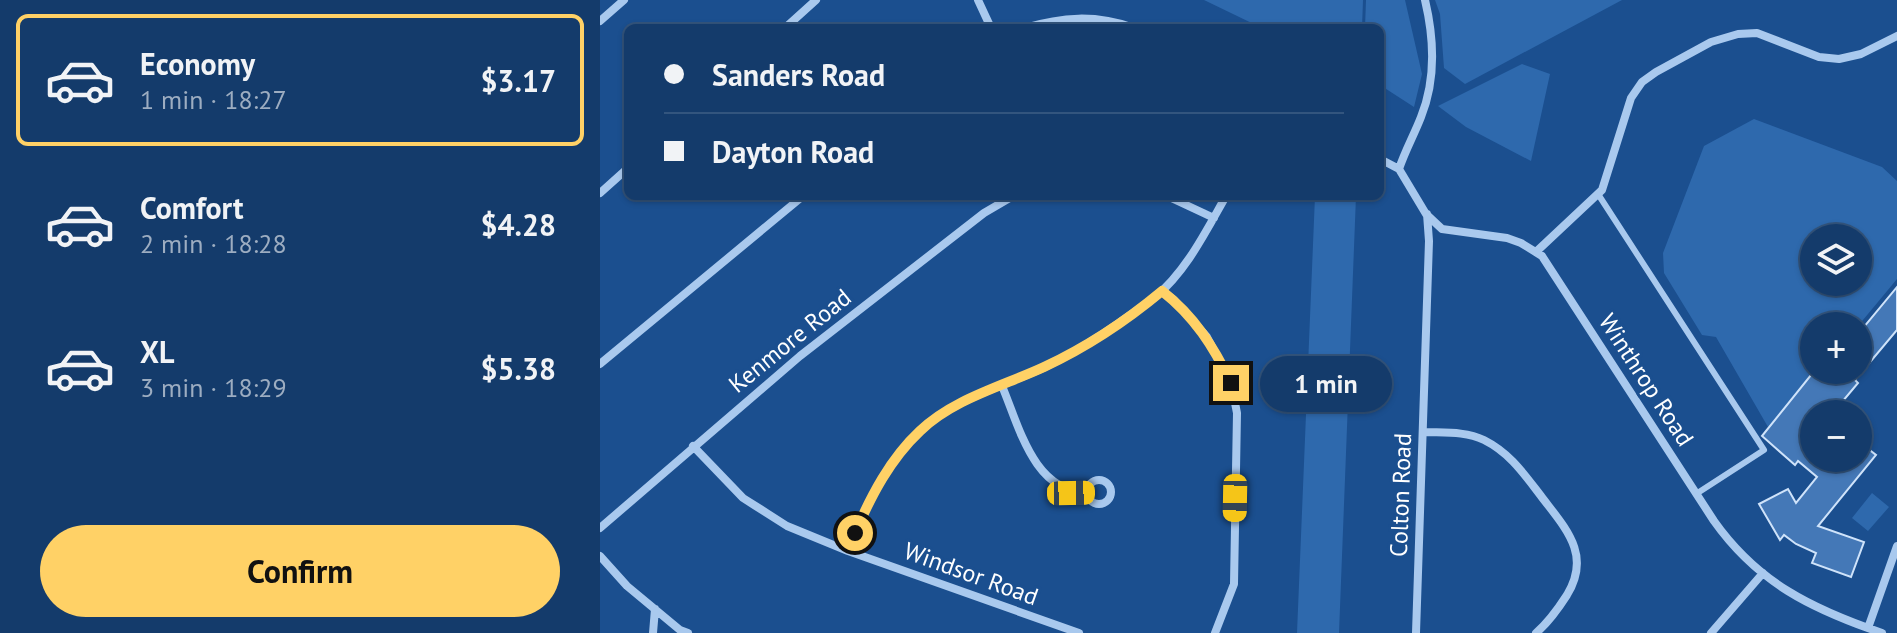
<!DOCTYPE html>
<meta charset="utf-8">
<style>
body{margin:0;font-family:"PT Sans",sans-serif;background:#1d4271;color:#f1f3f6;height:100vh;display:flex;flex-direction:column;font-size:30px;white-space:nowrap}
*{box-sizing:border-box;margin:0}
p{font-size:26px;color:#9dadc1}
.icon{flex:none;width:44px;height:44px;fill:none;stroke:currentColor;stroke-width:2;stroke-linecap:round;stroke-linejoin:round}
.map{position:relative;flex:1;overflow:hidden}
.details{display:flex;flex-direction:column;background:#143b6b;width:600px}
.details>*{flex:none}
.hud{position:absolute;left:24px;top:24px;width:760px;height:176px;border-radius:12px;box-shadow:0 2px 6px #0004,0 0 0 2px #33557e;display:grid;align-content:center;height:176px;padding:0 40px;background:#143b6b}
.buttons{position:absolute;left:1200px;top:224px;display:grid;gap:16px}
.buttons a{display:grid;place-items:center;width:72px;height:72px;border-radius:50%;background:#143b6b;box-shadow:0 2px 6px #0004,0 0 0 2px #33557e;font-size:40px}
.end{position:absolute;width:36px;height:36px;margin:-18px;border:10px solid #ffd166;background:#111;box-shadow:0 0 0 4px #111}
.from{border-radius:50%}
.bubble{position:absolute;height:56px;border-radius:28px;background:#143b6b;box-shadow:0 2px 6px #0004,0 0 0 2px #33557e;font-size:26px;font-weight:600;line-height:56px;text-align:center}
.car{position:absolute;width:24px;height:48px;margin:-24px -12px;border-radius:10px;box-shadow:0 0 6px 2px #0007;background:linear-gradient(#f5c518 24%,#345 0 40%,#f5c518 0 76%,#345 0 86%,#f5c518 0)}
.hud b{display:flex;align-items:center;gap:28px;height:76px;font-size:30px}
.hud b+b{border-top:2px solid #33557e}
.hud i{width:20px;height:20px;background:#f1f3f6}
ul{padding:14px 0 0;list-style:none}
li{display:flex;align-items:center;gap:24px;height:132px;margin:0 16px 12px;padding:0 24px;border:4px solid transparent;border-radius:12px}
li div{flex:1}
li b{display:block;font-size:30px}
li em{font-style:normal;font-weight:600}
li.selected{border-color:#ffd166}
li>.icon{width:72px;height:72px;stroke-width:1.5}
.primary-button{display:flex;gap:16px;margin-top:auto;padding:16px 40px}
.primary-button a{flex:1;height:92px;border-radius:48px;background:#ffd166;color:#111;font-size:32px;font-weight:600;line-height:92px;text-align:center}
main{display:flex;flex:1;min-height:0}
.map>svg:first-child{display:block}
</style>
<main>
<section class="details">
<ul>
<li class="selected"><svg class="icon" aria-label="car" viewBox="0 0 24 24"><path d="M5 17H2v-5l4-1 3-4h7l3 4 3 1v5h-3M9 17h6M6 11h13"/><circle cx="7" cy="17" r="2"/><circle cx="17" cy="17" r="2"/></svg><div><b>Economy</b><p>1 min · 18:27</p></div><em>$3.17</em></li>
<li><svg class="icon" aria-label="car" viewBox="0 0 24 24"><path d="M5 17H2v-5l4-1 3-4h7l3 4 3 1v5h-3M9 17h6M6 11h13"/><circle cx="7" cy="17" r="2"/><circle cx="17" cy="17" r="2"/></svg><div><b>Comfort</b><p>2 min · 18:28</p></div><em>$4.28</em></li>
<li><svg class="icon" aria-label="car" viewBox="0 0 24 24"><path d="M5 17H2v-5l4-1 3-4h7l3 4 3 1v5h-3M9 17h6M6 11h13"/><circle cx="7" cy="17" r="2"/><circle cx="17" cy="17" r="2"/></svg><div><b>XL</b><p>3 min · 18:29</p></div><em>$5.38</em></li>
</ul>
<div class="primary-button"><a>Confirm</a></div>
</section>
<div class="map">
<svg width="1297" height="633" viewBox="0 0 1297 633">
<rect width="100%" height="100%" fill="#1b4f8f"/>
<path fill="#2e69ad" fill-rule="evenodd" d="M 604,0 L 763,0 L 762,28 L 662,28 Z
M 766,0 L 805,0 L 822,74 L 814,107 L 780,85 L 780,28 L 765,28 Z
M 835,0 L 1022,0 L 865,84 L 844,68 L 840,14 Z
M 922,64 L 950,74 L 931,161 L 866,127 L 838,106 Z
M 1154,119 L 1282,167 L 1297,181 L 1297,279 L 1258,326 L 1214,326 L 1215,370 L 1168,427 L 1116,337 L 1102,335 L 1064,273 L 1063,253 L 1104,146 ZM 1214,238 L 1258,238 L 1258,282 L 1214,282 Z
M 715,196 L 756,196 L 739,633 L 697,633 Z
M 1272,493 L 1289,507 L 1268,531 L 1252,518 Z"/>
<path fill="#4478b7" stroke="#cfe3fa" stroke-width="2" d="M 1297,287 L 1297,330 L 1255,380 L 1258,383 L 1232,414 L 1214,414 L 1214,458 L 1258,458 L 1258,441 L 1276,455 L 1218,526 L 1264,542 L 1251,577 L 1212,563 L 1216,553 L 1196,544 L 1184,535 L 1180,540 L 1159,504 L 1188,489 L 1196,503 L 1217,477 L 1198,461 L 1195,465 L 1162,436 L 1215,370 L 1258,370 L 1258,334 Z"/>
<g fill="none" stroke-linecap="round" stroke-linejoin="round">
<path stroke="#a9c9ee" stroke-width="6" d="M 998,194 L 1164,450 L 1096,494"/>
<path stroke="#a9c9ee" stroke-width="8" d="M 378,0 L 391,28
M 0,21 L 24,0
M 185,28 L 216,0
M 424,28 C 462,17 495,14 534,28
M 780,159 L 799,169 L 826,214 L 842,229 L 907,238 L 921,243 L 942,256 L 1114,521 C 1158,583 1212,609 1282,633
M 799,169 C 805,151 814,135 821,117 C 836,80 834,38 825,0
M 0,193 L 28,168
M 567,196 L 614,218
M 937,251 L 1002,190 L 1031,98 L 1042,82 L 1056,72 L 1111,42 L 1138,34 L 1157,33 L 1219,57 L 1239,59 L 1261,54 L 1297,36
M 562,291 L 574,300 L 607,337 L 631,383 L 637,413 L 634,584 L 615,633
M 0,364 L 203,196
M 402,386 C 419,426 434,493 487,492
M 823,432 C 844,433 865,431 884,440 C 910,453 924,474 941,496 C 965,528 992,554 967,595 C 958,609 949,622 936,633
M 93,446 L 143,498 L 187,526 L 248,551 L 479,633
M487 492a12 12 0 1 1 24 0a12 12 0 1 1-24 0Z
M 0,528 L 200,356 L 384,213 L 413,196
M 248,551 C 266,507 285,464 320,431 C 354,399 404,386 445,367 C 485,348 518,324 554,298 C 586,272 606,231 626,196
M 0,556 L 27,586 L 80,630 L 88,633
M 1268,628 L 1297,546
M 53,633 L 55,609
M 816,633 L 829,241 L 827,214
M 1111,633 L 1163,573"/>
</g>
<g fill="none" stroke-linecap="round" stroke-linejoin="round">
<path stroke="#ffd166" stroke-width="10" d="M 255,533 C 271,496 290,459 320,431 C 353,399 403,386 444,367 C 487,347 526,321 562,291 C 594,316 614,347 631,383"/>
</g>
<g text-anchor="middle" stroke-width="6" stroke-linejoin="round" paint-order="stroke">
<g font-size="24" fill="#fff" stroke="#1b4f8f">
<text transform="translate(190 341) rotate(-39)" y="8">Kenmore Road</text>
<text transform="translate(1046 380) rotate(57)" y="8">Winthrop Road</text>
<text transform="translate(801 495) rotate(-88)" y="8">Colton Road</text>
<text transform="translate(371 574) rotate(20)" y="8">Windsor Road</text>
</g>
</g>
</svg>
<div class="buttons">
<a><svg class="icon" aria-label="layers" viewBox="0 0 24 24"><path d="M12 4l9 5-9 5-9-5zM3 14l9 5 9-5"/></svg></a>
<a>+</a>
<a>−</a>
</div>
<i class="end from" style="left:255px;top:533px"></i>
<i class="end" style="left:631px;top:383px"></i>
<div class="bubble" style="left:660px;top:356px;width:132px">1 min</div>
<i class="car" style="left:471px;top:493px;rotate:89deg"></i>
<i class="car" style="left:635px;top:498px;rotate:181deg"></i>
<div class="hud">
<b><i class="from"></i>Sanders Road</b>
<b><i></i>Dayton Road</b>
</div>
</div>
</main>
